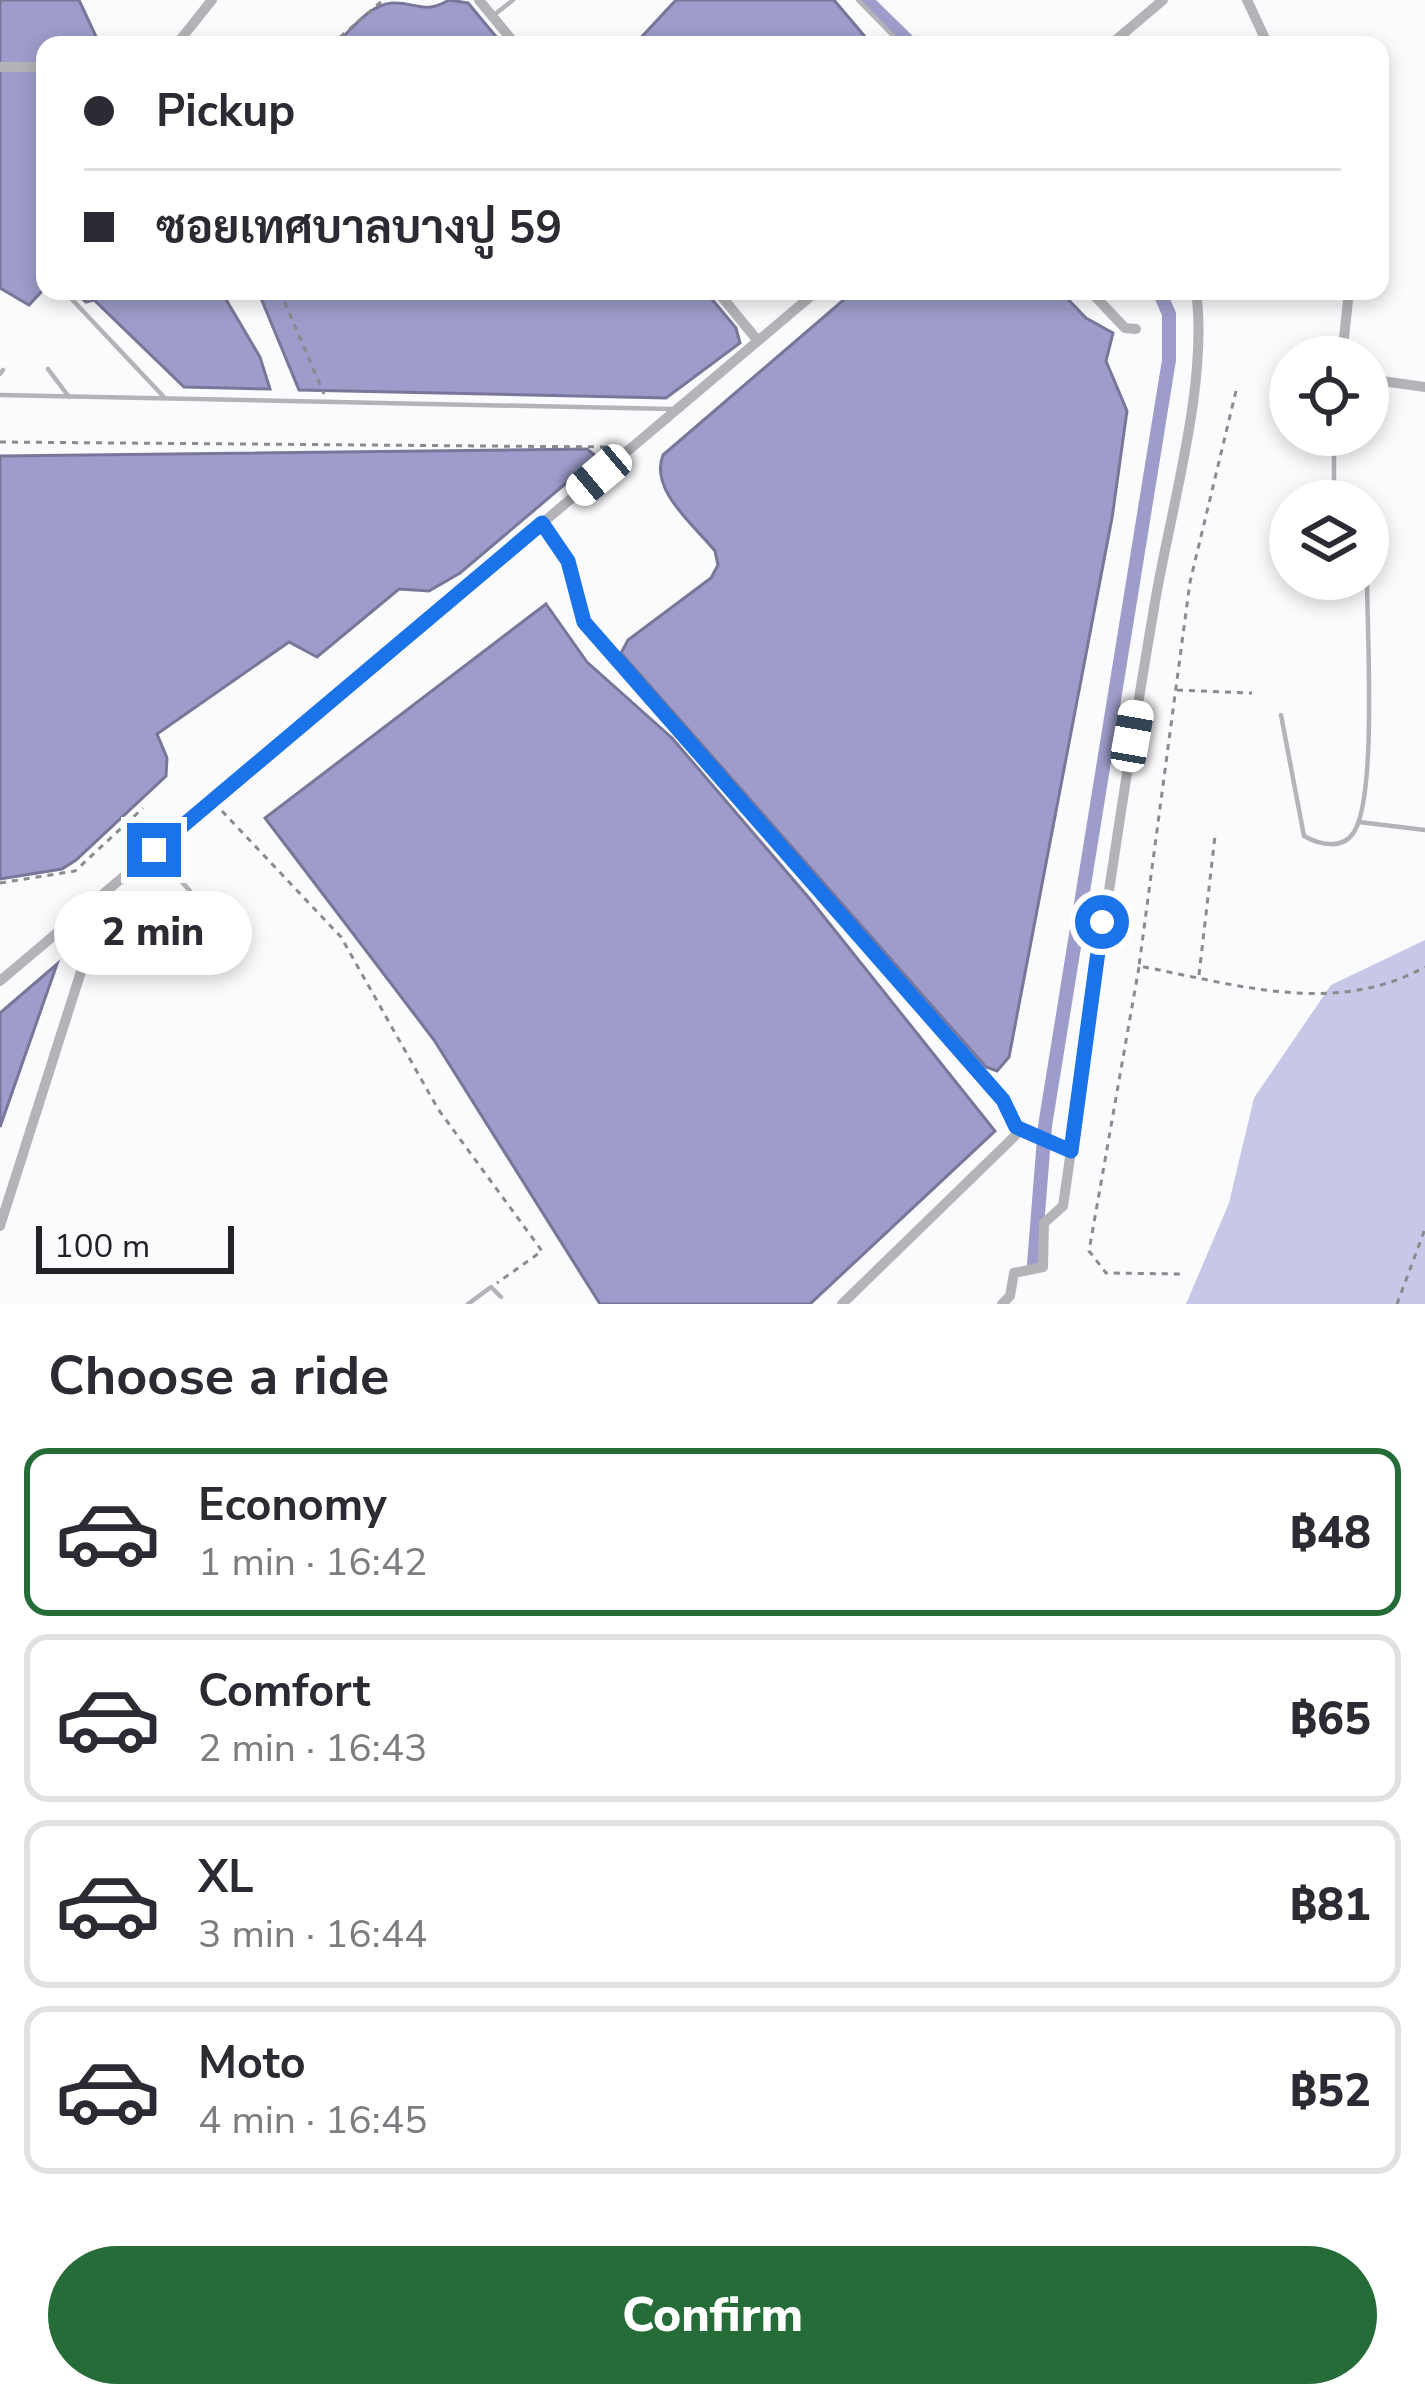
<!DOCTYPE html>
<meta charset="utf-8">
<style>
body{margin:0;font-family:"Nunito Sans",Sarabun,sans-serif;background:#f2f2f3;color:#2b2b33;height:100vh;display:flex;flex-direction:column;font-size:45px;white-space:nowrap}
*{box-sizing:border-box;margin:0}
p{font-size:39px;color:#7c7c81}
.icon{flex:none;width:66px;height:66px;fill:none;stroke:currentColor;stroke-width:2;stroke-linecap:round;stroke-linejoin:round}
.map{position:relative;height:1304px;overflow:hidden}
.sheet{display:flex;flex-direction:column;background:#fff;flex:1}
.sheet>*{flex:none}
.banner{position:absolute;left:36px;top:36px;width:1353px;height:264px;border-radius:24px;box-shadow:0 6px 18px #0003;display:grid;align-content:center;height:264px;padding:0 48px;background:#fff}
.buttons{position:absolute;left:1269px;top:336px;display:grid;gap:24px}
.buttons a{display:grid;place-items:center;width:120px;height:120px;border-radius:50%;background:#fff;box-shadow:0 6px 18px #0003;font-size:60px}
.scale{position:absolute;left:36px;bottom:30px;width:198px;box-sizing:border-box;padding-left:12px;border:6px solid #222227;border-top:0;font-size:33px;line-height:42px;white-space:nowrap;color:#222227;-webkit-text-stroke:9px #fbfbfe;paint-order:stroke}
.end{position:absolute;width:54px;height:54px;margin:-27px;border:15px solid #1a73e8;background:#fff;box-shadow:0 0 0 6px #fff}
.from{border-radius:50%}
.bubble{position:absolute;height:84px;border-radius:42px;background:#fff;box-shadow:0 6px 18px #0003;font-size:39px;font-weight:800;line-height:84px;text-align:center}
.car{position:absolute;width:36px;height:72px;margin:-36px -18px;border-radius:15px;box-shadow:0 0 9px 3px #0007;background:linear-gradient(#fff 24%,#345 0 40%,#fff 0 76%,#345 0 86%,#fff 0)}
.banner b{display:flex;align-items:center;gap:42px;height:114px;font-size:45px}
.banner b+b{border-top:3px solid #e1e1e2}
.banner i{width:30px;height:30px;background:#2b2b33}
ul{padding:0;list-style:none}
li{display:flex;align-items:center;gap:36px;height:168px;margin:0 24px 18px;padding:0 24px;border:6px solid #e1e1e2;border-radius:24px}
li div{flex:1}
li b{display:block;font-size:45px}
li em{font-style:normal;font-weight:800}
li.current{border-color:#256c38}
li>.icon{width:108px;height:108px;stroke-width:1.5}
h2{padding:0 48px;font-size:54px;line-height:144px}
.primary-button{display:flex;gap:24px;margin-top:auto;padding:24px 48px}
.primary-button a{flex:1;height:138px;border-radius:72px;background:#256c38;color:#fff;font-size:48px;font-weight:800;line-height:138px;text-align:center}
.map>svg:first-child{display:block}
</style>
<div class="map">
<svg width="1425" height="1304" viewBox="0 0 1425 1304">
<rect width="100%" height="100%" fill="#fbfbfe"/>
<path fill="#c7c7e7" d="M 1425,940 L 1425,1304 L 1186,1304 L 1229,1203 L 1254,1098 L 1331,985 Z"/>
<path fill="#9d9cca" stroke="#787799" stroke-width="3" d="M 0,0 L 79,0 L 100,45 L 45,45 L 45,288 L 29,305 L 0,288 Z
M 449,0 L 468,3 L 503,45 L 335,45 C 350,31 370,4 392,3 C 417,2 424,15 449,0 Z
M 676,0 L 834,0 L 872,45 L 634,45 Z
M 73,291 L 221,291 L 260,357 L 270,389 L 184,387 L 94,300 L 86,302 Z
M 258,291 L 705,291 L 736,328 L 740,343 L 666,398 L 299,390 Z
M 854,291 L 1060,291 L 1086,318 L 1113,333 L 1106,361 L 1127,411 L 1112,518 L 1009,1057 L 997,1071 L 986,1067 L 621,653 L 628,640 L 711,578 L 718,565 L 715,551 C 695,526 649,490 663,455 Z
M 587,449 L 597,457 L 460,573 L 429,591 L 399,589 L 317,657 L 289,642 L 157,734 L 167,758 L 166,776 L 76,860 L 62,869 L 0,879 L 0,456 Z
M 546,604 L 587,662 L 672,738 L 809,898 L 995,1131 L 810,1304 L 600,1304 L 434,1040 L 265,818 Z
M 57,964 L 0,1127 L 0,1013 Z"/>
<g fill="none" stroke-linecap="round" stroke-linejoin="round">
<path stroke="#9d9cca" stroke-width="14" d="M 866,0 L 912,45
M 1034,1264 L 1045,1126 L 1169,360 L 1169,314 L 1159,291"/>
<path stroke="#8b8b8f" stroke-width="3" stroke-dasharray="6 6" stroke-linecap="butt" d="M 331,45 L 383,0
M 280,291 L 324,394
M 1236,391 L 1190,582 L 1139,966 C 1235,984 1334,1017 1425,967
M 0,442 L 610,447
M 1177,690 L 1252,693
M 222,811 L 341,937 L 438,1109 L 542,1251 L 497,1283
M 0,883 L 75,871 L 143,808
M 1139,967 L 1089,1251 L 1106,1273 L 1180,1274
M 1199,975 L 1215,836
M 1397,1304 L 1425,1229"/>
<path stroke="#b3b3b8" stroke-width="4.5" d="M 858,0 L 902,45
M 494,15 L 513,0
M 64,291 L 163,396
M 48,369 L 69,397
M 0,374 L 3,370
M 0,395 L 671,409
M 1334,501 L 1334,435
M 1281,715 L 1304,836 C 1320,845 1343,850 1354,832 C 1377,796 1367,629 1367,579
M 1359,822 L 1425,830
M 158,854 L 239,948
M 468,1304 L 491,1287 L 501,1297"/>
<path stroke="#b3b3b8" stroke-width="10" d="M 479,0 L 516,45
M 1247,0 L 1268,45
M 176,45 L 212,0
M 1110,45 L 1163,0
M 0,67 L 45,67
M 717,291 L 758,341
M 1090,291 L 1125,328 L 1136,329
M 1342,357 L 1349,291
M 1368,379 L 1425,387
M 542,523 L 568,561 L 585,623 L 1003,1100 L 1016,1128 L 1071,1151
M 0,981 L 817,291
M 0,1226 L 106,893
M 842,1304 L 1020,1131
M 1002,1304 L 1010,1296 L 1014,1273 L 1043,1267 L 1044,1223 L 1063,1206 C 1092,1006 1120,807 1154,608 C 1169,515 1209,384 1196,291"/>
</g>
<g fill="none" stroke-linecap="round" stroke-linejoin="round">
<path stroke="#1a73e8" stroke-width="15" d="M 154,850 L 542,523 L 568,561 L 584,622 L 1003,1100 L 1016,1127 L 1071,1151 L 1102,922"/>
</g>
</svg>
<div class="buttons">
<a><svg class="icon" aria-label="locate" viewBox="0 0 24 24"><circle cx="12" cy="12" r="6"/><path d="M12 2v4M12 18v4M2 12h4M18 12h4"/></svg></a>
<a><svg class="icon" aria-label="layers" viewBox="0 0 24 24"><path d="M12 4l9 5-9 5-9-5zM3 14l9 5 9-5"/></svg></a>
</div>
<div class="scale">100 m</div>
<i class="end from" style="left:1102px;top:922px"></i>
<i class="end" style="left:154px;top:850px"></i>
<div class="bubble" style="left:54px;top:891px;width:198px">2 min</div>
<i class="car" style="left:599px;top:475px;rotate:230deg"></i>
<i class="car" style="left:1132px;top:736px;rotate:10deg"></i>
<div class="banner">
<b><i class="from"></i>Pickup</b>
<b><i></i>ซอยเทศบาลบางปู 59</b>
</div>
</div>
<section class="sheet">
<h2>Choose a ride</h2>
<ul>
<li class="current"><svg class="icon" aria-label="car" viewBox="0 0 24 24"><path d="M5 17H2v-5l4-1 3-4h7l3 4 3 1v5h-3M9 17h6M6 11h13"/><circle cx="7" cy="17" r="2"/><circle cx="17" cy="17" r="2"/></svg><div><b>Economy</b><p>1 min · 16:42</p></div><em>฿48</em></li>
<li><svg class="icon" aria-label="car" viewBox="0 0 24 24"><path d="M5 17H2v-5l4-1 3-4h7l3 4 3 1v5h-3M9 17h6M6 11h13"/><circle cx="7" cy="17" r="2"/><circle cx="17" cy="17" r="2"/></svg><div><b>Comfort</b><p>2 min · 16:43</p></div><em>฿65</em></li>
<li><svg class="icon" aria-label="car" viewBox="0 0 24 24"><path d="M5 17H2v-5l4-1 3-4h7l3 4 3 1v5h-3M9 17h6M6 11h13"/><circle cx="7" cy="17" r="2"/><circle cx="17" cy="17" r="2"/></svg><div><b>XL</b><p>3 min · 16:44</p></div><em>฿81</em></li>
<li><svg class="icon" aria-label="car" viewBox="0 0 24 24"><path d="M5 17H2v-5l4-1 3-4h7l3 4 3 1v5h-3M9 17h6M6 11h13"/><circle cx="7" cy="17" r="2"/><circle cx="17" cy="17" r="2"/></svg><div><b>Moto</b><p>4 min · 16:45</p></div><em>฿52</em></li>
</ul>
<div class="primary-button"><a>Confirm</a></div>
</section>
